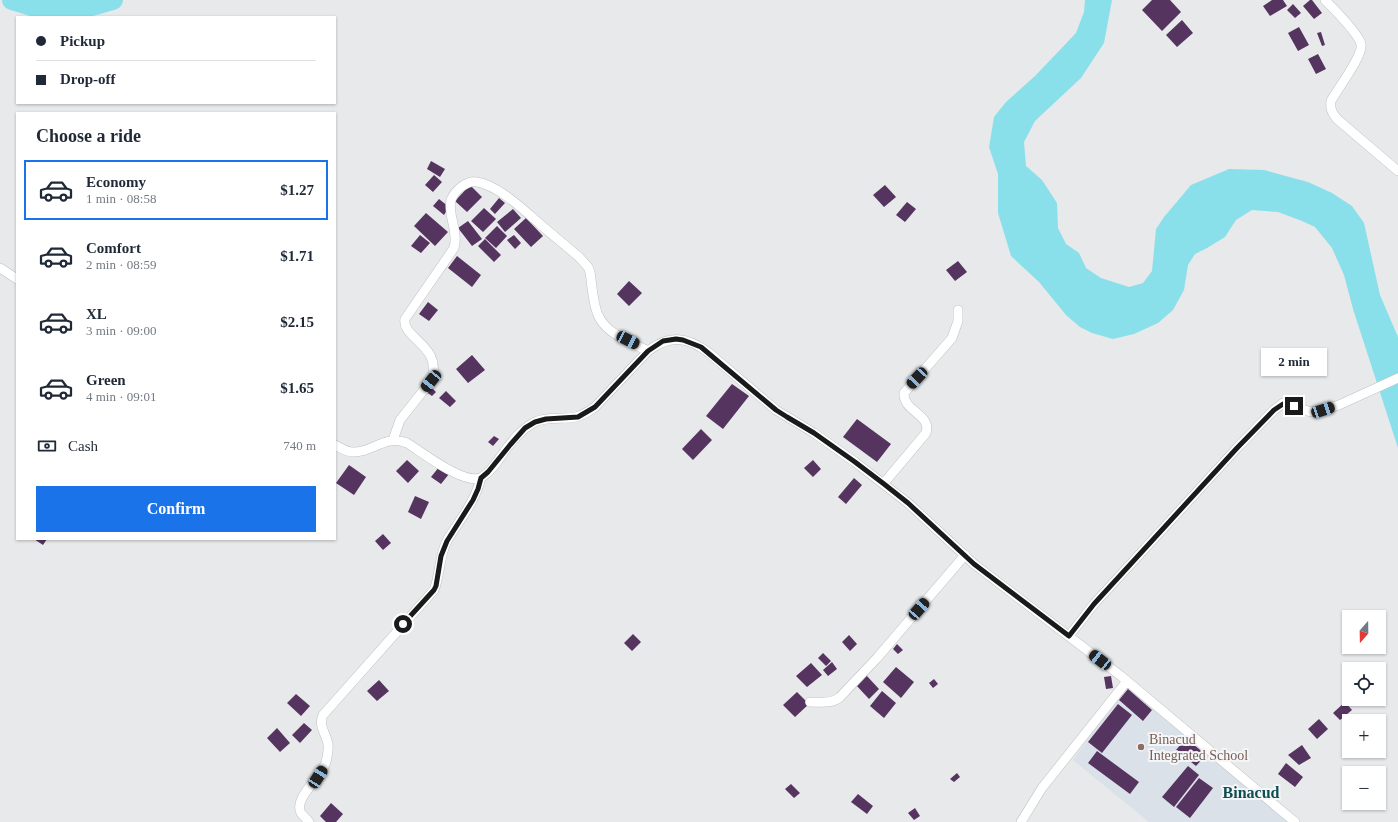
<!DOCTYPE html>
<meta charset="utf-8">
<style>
body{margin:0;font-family:"Times New Roman",serif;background:#f2f2f3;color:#1f2937;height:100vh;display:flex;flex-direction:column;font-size:15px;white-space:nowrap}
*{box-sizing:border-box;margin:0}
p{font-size:13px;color:#747a83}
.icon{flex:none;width:22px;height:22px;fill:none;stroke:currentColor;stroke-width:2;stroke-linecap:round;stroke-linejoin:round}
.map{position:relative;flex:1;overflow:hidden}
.panel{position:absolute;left:16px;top:112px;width:320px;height:428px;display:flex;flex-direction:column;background:#fff;border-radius:0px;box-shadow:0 1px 3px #0004}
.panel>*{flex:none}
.banner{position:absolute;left:16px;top:16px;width:320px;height:88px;border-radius:0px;box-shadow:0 1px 3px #0004;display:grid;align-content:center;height:88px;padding:0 20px;background:#fff}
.needle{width:26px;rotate:200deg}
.buttons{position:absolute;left:1342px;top:610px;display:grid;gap:8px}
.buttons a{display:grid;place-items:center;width:44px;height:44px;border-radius:0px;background:#fff;box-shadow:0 1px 3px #0004;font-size:20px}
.end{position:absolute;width:18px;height:18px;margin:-9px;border:5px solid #1a1a1b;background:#fff;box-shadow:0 0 0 2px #fff}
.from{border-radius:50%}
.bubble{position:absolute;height:28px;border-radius:0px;background:#fff;box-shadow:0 1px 3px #0004;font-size:13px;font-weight:700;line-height:28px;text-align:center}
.car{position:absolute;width:12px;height:24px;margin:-12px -6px;border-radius:5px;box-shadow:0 0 3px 1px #0007;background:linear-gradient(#222 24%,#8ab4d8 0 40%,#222 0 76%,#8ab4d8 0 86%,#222 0)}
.banner b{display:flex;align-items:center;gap:14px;height:38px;font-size:15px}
.banner b+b{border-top:1px solid #e0e1e3}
.banner i{width:10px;height:10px;background:#1f2937}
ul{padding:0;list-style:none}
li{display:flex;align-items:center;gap:12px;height:60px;margin:0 8px 6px;padding:0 12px;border:2px solid transparent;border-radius:0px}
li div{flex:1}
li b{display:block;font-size:15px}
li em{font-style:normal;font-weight:700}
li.on{border-color:#1a73e8}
li>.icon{width:36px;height:36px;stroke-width:1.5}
h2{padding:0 20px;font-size:18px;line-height:48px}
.pay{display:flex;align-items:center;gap:10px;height:44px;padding:0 20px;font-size:15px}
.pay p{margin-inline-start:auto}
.primary-button{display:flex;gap:8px;margin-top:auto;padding:8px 20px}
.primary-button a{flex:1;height:46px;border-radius:0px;background:#1a73e8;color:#fff;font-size:16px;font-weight:700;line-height:46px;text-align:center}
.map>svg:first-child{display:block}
</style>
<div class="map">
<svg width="1398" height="822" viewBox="0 0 1398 822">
<rect width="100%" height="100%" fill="#e7e9ea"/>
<path fill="#dae1e9" d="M 1127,685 L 1290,822 L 1149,822 L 1073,760 Z"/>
<path fill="#8ae0ea" d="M 1085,0 L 1112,0 L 1104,43 L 1081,78 L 1035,121 L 1024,142 L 1026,166 L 1042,180 L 1057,203 L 1058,228 L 1066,244 L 1079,253 L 1086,268 L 1101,278 L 1129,287 L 1143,283 L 1152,271 L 1156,229 L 1164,217 L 1191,185 L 1229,169 L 1264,170 L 1308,182 L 1332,193 L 1352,206 L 1364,223 L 1380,295 L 1398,337 L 1398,448 L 1353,309 L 1344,275 L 1332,248 L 1315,227 L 1302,221 L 1278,212 L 1252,210 L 1236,220 L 1225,237 L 1207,248 L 1195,254 L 1188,265 L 1184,290 L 1173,310 L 1158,323 L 1134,334 L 1113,339 L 1092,333 L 1080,327 L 1066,315 L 1039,282 L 1011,256 L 998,213 L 998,174 L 989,147 L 994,117 L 1006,102 L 1035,76 L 1076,33 L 1084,12 Z"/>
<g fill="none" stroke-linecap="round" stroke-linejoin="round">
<path stroke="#8ae0ea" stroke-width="20" d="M 12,0 L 38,8 L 92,6 L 113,0"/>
</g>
<path fill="#563460" d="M 1152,0 L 1170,0 L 1181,12 L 1162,31 L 1142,10 Z
M 1272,0 L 1283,0 L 1287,6 L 1270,16 L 1263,6 Z
M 1310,0 L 1312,0 L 1322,13 L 1314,19 L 1303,6 Z
M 1293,4 L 1301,13 L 1295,18 L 1287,10 Z
M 1182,20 L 1193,33 L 1177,47 L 1166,35 Z
M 1299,27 L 1309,45 L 1298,51 L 1288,33 Z
M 1321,32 L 1325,45 L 1322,46 L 1317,33 Z
M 1318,54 L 1326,69 L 1316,74 L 1308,59 Z
M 431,161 L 445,169 L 440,177 L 427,169 Z
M 434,175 L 442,182 L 433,192 L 425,185 Z
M 470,185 L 482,197 L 467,212 L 455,201 Z
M 885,185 L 896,197 L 884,207 L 873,195 Z
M 499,198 L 505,203 L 495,214 L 490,209 Z
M 439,199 L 449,207 L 444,215 L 433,206 Z
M 907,202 L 916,209 L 905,222 L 896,215 Z
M 484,208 L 496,219 L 483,232 L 471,221 Z
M 513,209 L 521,218 L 505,232 L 497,222 Z
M 426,213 L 448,232 L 435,246 L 414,226 Z
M 526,218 L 543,236 L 531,247 L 514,229 Z
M 468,221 L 482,239 L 472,246 L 458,228 Z
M 497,226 L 507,236 L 496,248 L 485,238 Z
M 420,235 L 430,243 L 421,253 L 411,246 Z
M 514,235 L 521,243 L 515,249 L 507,240 Z
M 485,239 L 501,255 L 494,262 L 478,246 Z
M 457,256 L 481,275 L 472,287 L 448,268 Z
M 958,261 L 967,272 L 955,281 L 946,270 Z
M 629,281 L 642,293 L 629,306 L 617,294 Z
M 428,302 L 438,310 L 429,321 L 419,314 Z
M 472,355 L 485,370 L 468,383 L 456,369 Z
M 732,384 L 749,396 L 723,429 L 706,416 Z
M 429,385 L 436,392 L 432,396 L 425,391 Z
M 446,391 L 456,401 L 450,407 L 439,398 Z
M 857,419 L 891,444 L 877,462 L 843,437 Z
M 701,429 L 712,440 L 693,460 L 682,449 Z
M 494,436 L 499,439 L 493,446 L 488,442 Z
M 407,460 L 419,471 L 408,483 L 396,471 Z
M 813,460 L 821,469 L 813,477 L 804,468 Z
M 349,465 L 366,477 L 354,495 L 336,483 Z
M 439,467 L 449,474 L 441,484 L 431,477 Z
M 854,478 L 862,485 L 846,504 L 838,497 Z
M 415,496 L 429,502 L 421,519 L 408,512 Z
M 383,534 L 391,543 L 383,550 L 375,541 Z
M 34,539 L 47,539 L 43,545 Z
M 633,634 L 641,642 L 632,651 L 624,643 Z
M 849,635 L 857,644 L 850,651 L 842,642 Z
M 897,644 L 903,650 L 898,654 L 893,649 Z
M 823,653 L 831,661 L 826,666 L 818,658 Z
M 832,662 L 837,669 L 828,676 L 823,670 Z
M 811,663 L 822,675 L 807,687 L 796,676 Z
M 896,667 L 914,682 L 901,698 L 883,682 Z
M 866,675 L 879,689 L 869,699 L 856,685 Z
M 1111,676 L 1113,688 L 1106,689 L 1104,677 Z
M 934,679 L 938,684 L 933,688 L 929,683 Z
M 379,680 L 389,691 L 377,701 L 367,691 Z
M 1128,689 L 1152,710 L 1143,721 L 1119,700 Z
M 882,691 L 896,703 L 884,718 L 870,706 Z
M 797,692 L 809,704 L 795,717 L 783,705 Z
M 296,694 L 310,706 L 301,716 L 287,703 Z
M 1345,702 L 1352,710 L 1340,720 L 1333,713 Z
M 1118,704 L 1132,715 L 1102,753 L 1088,742 Z
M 1319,719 L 1328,729 L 1317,739 L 1308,729 Z
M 304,723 L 312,730 L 300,743 L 292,735 Z
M 277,728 L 290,743 L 280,752 L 267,738 Z
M 1186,738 L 1206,755 L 1196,766 L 1176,750 Z
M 1302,745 L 1311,758 L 1299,765 L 1288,755 Z
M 1097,751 L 1139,782 L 1130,794 L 1088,763 Z
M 1286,763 L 1303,777 L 1295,787 L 1278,774 Z
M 1188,766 L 1199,775 L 1174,807 L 1162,797 Z
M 957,773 L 960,777 L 954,782 L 950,779 Z
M 1199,778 L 1213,788 L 1190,818 L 1176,807 Z
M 791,784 L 800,793 L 794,798 L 785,789 Z
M 858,794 L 873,806 L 867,814 L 851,802 Z
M 331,803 L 343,814 L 336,822 L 326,822 L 320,816 Z
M 915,808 L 920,816 L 914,820 L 908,813 Z"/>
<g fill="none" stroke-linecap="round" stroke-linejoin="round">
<g stroke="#bfc1c2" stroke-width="10">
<path id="minor" d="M 1325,0 C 1334,9 1358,33 1361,44 C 1364,54 1337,90 1331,101 C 1330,109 1332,113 1337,119 L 1398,171
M 0,268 L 17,279
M 393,440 L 400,420 L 431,381 C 444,346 401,338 405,319 L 454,248 C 459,231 447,214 451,200 C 455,190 467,180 477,182 C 498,185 525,211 541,225 C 553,235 566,246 579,257 L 588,267 L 590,272 C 592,285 593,304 598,315 C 606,334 631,342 648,351
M 335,445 C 341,448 346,452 353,452 C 373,453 384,434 407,443 C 422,452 466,487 482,477 C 492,471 499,459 506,449 C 514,439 523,428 535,422 C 548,416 563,420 576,417 C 584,415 589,411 595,407 L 648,351 C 670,334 688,337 709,353 L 776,410 L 814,433 L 855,462 L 908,503 L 974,564 L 1121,676 L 1295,822
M 884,483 L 926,433 C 932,414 903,412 904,393 L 952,338 L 958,321 L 958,310
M 1069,636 L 1094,604 L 1237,448 L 1274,410 L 1283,403 L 1311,412 L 1323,410 L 1339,405 L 1398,378
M 810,702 C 821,702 832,704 840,697 L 877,658 L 965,555
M 309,822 C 307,819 303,816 301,813 C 293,798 321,778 326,762 C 327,757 329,750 328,744 C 326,733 318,726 323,715 L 434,590 C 440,576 439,558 446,543 C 449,536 455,529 459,522 C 469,508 477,494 481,478
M 1021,822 L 1042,788 L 1127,681"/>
</g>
<use href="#minor" stroke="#fff" stroke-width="9"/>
</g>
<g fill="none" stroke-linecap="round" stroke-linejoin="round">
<path stroke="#1a1a1b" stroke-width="5" d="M 403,624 L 434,590 L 436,586 L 441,556 L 447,541 L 473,500 L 478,489 L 481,478 L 488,472 L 510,445 L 525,428 L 535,422 L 546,419 L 578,417 L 595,407 L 648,351 L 663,341 L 676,339 L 683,340 L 701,347 L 776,410 L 787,417 L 814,433 L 855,462 L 884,484 L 908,503 L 974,564 L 1069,636 L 1094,604 L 1237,448 L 1274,410 L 1283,404 L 1294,406"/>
</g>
<circle fill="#8d6e63" stroke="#f5f6f8" stroke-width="1.5" cx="1141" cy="747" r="4"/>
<g text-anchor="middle" stroke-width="4" stroke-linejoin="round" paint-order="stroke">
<g font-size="14" fill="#785e54" stroke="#f5f6f8" text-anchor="start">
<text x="1149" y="744">Binacud<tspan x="1149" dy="16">Integrated School</tspan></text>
</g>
<g font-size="16" font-weight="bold" fill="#0f4e50" stroke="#f5f6f8">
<text x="1251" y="798">Binacud</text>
</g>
</g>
</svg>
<div class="buttons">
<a><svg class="needle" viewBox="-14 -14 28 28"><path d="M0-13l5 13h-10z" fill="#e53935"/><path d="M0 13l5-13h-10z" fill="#747a83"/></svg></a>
<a><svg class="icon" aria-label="locate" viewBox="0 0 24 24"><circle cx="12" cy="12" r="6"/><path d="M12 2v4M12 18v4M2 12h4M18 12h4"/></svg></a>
<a>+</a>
<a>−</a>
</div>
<i class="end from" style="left:403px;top:624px"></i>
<i class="end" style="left:1294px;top:406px"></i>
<div class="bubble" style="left:1261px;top:348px;width:66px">2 min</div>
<i class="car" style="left:628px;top:340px;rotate:116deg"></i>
<i class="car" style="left:917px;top:378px;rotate:223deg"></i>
<i class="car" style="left:431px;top:381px;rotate:219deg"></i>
<i class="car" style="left:1323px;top:410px;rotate:72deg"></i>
<i class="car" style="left:919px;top:609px;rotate:41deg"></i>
<i class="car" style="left:1100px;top:660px;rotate:308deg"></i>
<i class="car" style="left:318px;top:777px;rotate:33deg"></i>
<div class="banner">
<b><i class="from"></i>Pickup</b>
<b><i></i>Drop-off</b>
</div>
<section class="panel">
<h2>Choose a ride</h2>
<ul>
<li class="on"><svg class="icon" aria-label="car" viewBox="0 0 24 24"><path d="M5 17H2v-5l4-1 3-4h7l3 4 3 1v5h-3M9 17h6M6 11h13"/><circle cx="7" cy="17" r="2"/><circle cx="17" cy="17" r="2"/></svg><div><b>Economy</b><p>1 min · 08:58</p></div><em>$1.27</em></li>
<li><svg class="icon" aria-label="car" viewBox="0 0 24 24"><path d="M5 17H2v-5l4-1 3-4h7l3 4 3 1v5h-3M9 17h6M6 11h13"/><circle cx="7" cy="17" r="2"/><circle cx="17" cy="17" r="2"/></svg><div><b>Comfort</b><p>2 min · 08:59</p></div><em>$1.71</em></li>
<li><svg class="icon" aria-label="car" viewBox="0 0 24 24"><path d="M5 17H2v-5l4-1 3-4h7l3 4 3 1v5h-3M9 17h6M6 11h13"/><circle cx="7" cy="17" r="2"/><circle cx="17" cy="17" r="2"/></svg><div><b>XL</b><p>3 min · 09:00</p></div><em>$2.15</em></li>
<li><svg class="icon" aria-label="car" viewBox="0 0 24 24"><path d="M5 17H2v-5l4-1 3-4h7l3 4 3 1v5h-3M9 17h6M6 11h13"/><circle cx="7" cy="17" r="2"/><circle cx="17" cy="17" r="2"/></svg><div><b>Green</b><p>4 min · 09:01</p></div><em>$1.65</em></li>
</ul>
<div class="pay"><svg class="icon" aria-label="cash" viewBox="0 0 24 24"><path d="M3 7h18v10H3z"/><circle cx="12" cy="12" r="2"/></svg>Cash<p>740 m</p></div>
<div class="primary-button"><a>Confirm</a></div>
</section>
</div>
